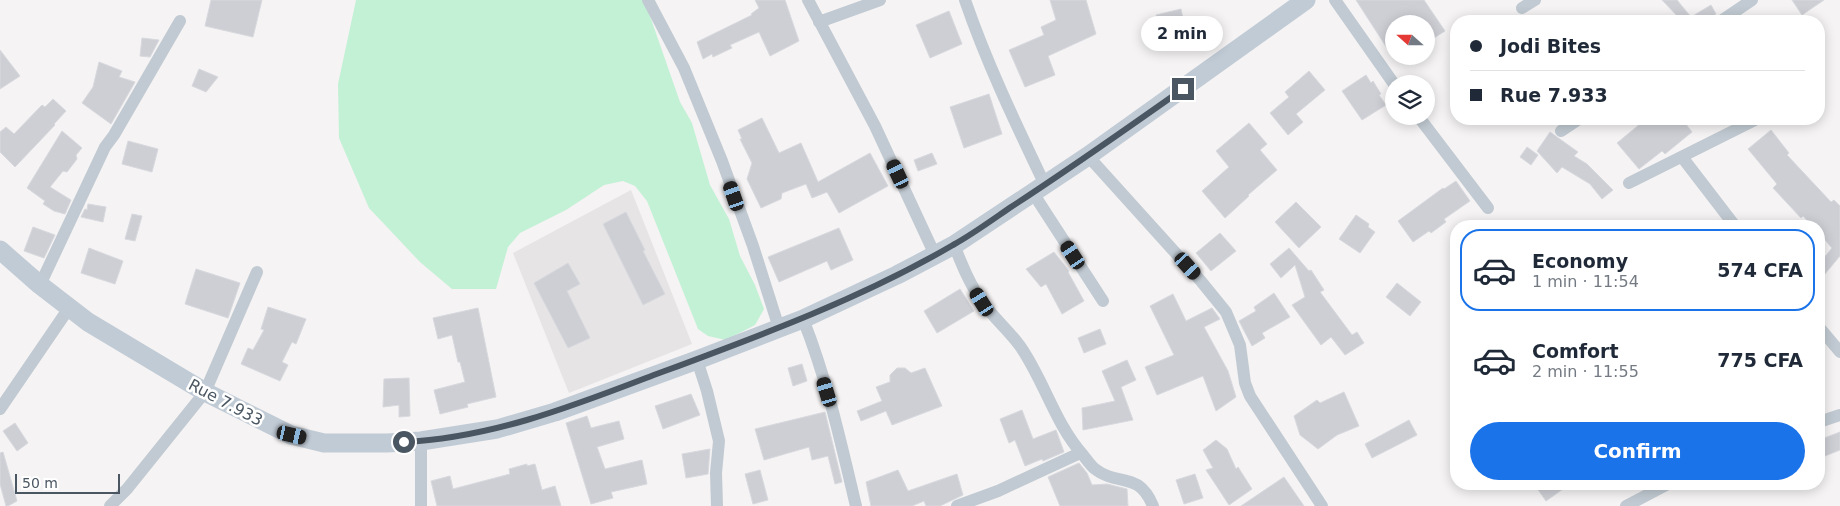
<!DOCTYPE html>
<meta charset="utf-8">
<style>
body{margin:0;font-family:"DejaVu Sans",sans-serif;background:#f6f6f7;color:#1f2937;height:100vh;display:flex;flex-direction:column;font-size:19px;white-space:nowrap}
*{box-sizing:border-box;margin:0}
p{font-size:16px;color:#747a83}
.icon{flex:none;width:28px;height:28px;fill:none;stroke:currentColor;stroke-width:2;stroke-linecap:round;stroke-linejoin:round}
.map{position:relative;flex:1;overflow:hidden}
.drawer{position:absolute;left:1450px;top:220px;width:375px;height:270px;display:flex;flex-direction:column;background:#fff;border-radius:20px;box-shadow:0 2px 12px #0003}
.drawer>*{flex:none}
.hud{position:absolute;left:1450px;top:15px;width:375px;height:110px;border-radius:20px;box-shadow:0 2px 12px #0003;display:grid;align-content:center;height:110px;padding:0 20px;background:#fff}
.needle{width:32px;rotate:291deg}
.tools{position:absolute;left:1385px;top:15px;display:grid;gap:10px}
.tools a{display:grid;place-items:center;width:50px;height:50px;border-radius:50%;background:#fff;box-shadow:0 2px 12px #0003;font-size:25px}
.scale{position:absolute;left:15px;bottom:12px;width:105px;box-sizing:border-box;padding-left:5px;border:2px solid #4a5661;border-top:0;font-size:14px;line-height:18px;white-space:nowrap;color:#4a5661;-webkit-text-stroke:4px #fff;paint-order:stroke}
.end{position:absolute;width:22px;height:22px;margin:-11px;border:6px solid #4a5661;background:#fff;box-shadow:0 0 0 2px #fff}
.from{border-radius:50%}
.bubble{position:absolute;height:35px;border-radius:18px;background:#fff;box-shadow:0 2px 12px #0003;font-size:16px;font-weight:800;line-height:35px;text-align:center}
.car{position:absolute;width:15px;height:30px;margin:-15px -8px;border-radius:6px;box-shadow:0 0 4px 1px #0007;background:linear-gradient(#222 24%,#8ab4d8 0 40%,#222 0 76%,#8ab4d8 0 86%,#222 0)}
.hud b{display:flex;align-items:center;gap:18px;height:48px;font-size:19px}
.hud b+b{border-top:1px solid #e0e1e3}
.hud i{width:12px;height:12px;background:#1f2937}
ul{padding:9px 0 0;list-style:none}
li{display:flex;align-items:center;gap:15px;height:82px;margin:0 10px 8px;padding:0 10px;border:2px solid transparent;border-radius:20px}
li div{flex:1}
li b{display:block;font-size:19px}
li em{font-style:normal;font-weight:800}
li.on{border-color:#1a73e8}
li>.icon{width:45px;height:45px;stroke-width:1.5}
.cta{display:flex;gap:10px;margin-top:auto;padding:10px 20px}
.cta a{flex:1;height:58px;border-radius:30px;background:#1a73e8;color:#fff;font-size:20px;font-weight:800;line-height:58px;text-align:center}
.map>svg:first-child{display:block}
</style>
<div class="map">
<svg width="1840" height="506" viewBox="0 0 1840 506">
<rect width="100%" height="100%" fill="#f5f3f3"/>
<path fill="#e6e4e5" d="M 631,190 L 692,344 L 569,393 L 513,253 Z"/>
<path fill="#c3f1d5" d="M 356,0 L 643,0 L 651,19 L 680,102 L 692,123 L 710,185 L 729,219 L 740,256 L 755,285 L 764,309 L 755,325 L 726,340 L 708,336 L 698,329 L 647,201 L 635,186 L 623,181 L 604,185 L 566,210 L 520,233 L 508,247 L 496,289 L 452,289 L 420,262 L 369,208 L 339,138 L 338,84 Z"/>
<path fill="#cdcfd5" stroke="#d7d9de" d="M 211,0 L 262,0 L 253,37 L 205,26 Z
M 755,0 L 785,0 L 799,41 L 770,56 L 759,32 L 730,45 L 732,48 L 713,57 L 712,54 L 703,59 L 697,42 L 752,15 L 751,14 L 759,8 Z
M 1050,0 L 1086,0 L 1096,34 L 1048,56 L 1055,75 L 1025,87 L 1009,50 L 1044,35 L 1041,27 L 1056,20 Z
M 1356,0 L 1424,0 L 1445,31 L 1434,38 L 1432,37 L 1426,41 L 1426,24 L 1394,24 L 1394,59 Z
M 1662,0 L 1677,0 L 1691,17 L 1711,5 L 1716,14 L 1707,21 L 1682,21 Z
M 1792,0 L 1824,0 L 1802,15 Z
M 1181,9 L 1188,43 L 1163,48 L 1156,15 Z
M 949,11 L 962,44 L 930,58 L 916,25 Z
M 142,38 L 159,40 L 150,57 L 140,56 Z
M 0,50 L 20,76 L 0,89 Z
M 99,62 L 122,71 L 119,77 L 135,82 L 111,124 L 82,103 L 93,87 Z
M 199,69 L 218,77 L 206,92 L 192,86 Z
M 1309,71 L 1325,90 L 1296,114 L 1303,122 L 1288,135 L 1270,113 L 1289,97 L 1285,92 Z
M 1366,75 L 1371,83 L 1373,81 L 1381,94 L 1379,95 L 1386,105 L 1362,120 L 1342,91 Z
M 989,94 L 1002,134 L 964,148 L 950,107 Z
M 53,99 L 66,111 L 54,124 L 55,125 L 15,167 L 0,152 L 0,132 L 6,127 L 14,134 L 42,105 L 45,107 Z
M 762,118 L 779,153 L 801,143 L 818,182 L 870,153 L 888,186 L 839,213 L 827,192 L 812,198 L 806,184 L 782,193 L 781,199 L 761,208 L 747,179 L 752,163 L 740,139 L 742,139 L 738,130 Z
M 1636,119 L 1682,119 L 1692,132 L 1665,154 L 1662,151 L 1639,169 L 1617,143 L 1640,124 Z
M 1249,123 L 1267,144 L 1260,150 L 1277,170 L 1248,195 L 1249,196 L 1225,218 L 1202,191 L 1229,167 L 1216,151 Z
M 1771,130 L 1789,153 L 1787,155 L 1831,202 L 1834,200 L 1840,206 L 1840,256 L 1819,281 L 1819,264 L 1832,248 L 1819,233 L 1819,226 L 1812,226 L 1803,216 L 1801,218 L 1773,188 L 1777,184 L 1748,149 Z
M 62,131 L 82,148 L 76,155 L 77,159 L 67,172 L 63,171 L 50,187 L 71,200 L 65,214 L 54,211 L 43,204 L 45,201 L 27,188 Z
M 1550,132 L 1578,152 L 1574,156 L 1587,164 L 1613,190 L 1602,199 L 1590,184 L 1562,167 L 1557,173 L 1537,151 Z
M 128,141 L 158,149 L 152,172 L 122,164 Z
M 1527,147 L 1538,155 L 1531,165 L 1520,157 Z
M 932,153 L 937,164 L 918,171 L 914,160 Z
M 1456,181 L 1470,201 L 1444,219 L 1446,222 L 1431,233 L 1429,231 L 1413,242 L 1398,221 L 1443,188 L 1444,189 Z
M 1296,202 L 1321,227 L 1299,248 L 1275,222 Z
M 88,204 L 106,207 L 103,222 L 81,217 L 85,209 L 87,210 Z
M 626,212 L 645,250 L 643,251 L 665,294 L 643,305 L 603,224 Z
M 132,214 L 142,216 L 135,241 L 125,239 Z
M 1356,215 L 1369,224 L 1368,227 L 1375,232 L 1360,253 L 1339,239 Z
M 33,227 L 55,235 L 44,258 L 24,251 Z
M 839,228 L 853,260 L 831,270 L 827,261 L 779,282 L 768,257 Z
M 1220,233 L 1236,251 L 1211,271 L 1196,253 Z
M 89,248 L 123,261 L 115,284 L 81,273 Z
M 1289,248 L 1309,271 L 1311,270 L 1324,290 L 1320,292 L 1352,335 L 1357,332 L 1364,343 L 1345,355 L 1331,337 L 1321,345 L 1292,305 L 1305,297 L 1295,265 L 1281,278 L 1270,264 Z
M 1054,252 L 1069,271 L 1068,272 L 1084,301 L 1062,314 L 1046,284 L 1041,287 L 1026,269 Z
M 568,263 L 580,284 L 567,291 L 590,338 L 568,348 L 534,283 Z
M 196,269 L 240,283 L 228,318 L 185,304 Z
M 1397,283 L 1421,302 L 1410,316 L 1386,297 Z
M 960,289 L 974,311 L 937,333 L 924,311 Z
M 1274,293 L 1290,317 L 1262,333 L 1265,338 L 1252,346 L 1239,321 L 1256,311 L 1254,307 Z
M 1173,294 L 1186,321 L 1212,308 L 1220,319 L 1204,327 L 1228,371 L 1236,397 L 1216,411 L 1203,376 L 1157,395 L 1145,367 L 1174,355 L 1150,306 Z
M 268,307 L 306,319 L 296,344 L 292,342 L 282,362 L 288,365 L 280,381 L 241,364 L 248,348 L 253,350 L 264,330 L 261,329 Z
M 478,308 L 496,397 L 467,404 L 468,407 L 440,414 L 434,390 L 465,382 L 460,362 L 458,362 L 452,335 L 438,339 L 433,318 Z
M 1100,329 L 1106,344 L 1084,353 L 1078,338 Z
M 1127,360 L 1136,380 L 1121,387 L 1133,420 L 1083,430 L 1082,408 L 1115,401 L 1102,371 Z
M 802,364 L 807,381 L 793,386 L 788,368 Z
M 897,368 L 905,368 L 911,373 L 925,368 L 942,406 L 892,425 L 886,411 L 861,421 L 857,411 L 882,401 L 876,387 L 890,382 L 890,375 Z
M 409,378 L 410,416 L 399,417 L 399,405 L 383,407 L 384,379 Z
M 1344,392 L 1359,426 L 1337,435 L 1318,449 L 1300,435 L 1294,416 L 1317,400 L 1320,403 Z
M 691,394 L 700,415 L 663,429 L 655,406 Z
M 1022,410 L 1033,439 L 1056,430 L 1064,452 L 1043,461 L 1042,459 L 1025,466 L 1015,440 L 1009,443 L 1000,419 Z
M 825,412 L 842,482 L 835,484 L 828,456 L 812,460 L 809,447 L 764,460 L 755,429 Z
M 587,416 L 591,428 L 619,421 L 624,439 L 597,447 L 605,469 L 642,460 L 647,484 L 611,492 L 613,498 L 591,504 L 566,423 Z
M 1409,420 L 1417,435 L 1372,458 L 1365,444 Z
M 15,423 L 28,443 L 17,451 L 3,431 Z
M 1840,432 L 1840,450 L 1825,456 L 1819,440 Z
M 1216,440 L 1227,449 L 1236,469 L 1238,467 L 1252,489 L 1229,505 L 1206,470 L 1213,468 L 1203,450 Z
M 710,449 L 708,474 L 686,478 L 682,454 Z
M 3,452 L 17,501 L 8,506 L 6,506 L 0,484 L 0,453 Z
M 1079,463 L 1087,473 L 1092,485 L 1107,484 L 1127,489 L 1128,506 L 1060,506 L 1048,477 Z
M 527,464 L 527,466 L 535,464 L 542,490 L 555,486 L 561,506 L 437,506 L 431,481 L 450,476 L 453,489 L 510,474 L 509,469 Z
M 760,470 L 768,500 L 753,504 L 745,474 Z
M 898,470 L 908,491 L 957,474 L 963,495 L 940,506 L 926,506 L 924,501 L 912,506 L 871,506 L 866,482 Z
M 1195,474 L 1203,498 L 1184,504 L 1176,480 Z
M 1284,477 L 1304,506 L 1241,506 Z
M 1534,484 L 1570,484 L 1546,501 Z"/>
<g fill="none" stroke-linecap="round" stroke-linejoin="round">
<path stroke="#c1cad2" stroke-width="12" d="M 648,0 L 684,68 L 722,161 L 753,246 L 779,328
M 808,0 L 875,126 L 935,255
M 965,0 C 987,64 1016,124 1045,185
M 1335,0 L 1394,84
M 1522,8 L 1535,0
M 1721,21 L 1752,0
M 819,22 L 880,0
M 1418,116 L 1488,208
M 1561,131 L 1579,119
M 1088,156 L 1200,280 L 1226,312 L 1240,345 L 1245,383 L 1250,396 L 1322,506
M 1682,157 L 1735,226
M 1629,183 L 1757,119
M 1033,193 L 1103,301
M 954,245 C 962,265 970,285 983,303 C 994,318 1009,331 1020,346 C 1044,380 1055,424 1083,455 C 1087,460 1091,466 1095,469 C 1118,487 1138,470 1153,506
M 40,285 L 105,147 L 114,135 L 180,21
M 803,319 C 827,379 841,443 856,506
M 1819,327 L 1840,352
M 697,360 L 707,391 L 719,441 L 716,473 L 717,506
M 0,409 L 69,308
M 1819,422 L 1840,415
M 421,441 L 421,506
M 110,506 L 127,489 L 205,392 L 257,272
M 957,506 L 998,491 L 1080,453
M 1626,506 L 1668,484"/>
<path stroke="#c1cbd6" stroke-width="19" d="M 0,250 L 40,285 L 88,322 L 205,392 L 291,435 L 324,443 L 387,443 L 421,441 L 497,429 L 555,412 L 697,360 L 803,319 L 897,275 L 954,245 L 1088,156 L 1306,0"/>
</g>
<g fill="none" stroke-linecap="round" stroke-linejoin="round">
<path stroke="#4a5661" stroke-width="6" d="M 404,442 C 489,438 568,408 646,378 C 751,339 857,301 953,245 C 973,234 992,220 1011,207 C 1070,169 1126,129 1183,89"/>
</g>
<g text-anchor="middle" stroke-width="5" stroke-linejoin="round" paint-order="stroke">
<g font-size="16" fill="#4a5661" stroke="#fff">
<text transform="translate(226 402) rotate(28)" y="6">Rue 7.933</text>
</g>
</g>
</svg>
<div class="tools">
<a><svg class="needle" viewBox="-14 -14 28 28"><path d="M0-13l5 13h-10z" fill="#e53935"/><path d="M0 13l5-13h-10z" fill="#747a83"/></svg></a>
<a><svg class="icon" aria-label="layers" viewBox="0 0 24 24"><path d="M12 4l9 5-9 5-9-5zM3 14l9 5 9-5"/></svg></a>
</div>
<div class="scale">50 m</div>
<i class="end from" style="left:404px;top:442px"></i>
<i class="end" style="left:1183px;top:89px"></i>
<div class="bubble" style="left:1141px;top:16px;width:82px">2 min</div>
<i class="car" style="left:898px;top:174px;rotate:335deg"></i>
<i class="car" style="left:734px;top:196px;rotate:341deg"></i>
<i class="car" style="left:1073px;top:255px;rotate:327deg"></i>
<i class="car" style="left:1188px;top:266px;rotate:138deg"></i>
<i class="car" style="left:982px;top:302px;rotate:328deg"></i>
<i class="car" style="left:827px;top:392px;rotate:343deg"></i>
<i class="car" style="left:292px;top:435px;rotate:103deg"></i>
<div class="hud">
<b><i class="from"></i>Jodi Bites</b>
<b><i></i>Rue 7.933</b>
</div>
<section class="drawer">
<ul>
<li class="on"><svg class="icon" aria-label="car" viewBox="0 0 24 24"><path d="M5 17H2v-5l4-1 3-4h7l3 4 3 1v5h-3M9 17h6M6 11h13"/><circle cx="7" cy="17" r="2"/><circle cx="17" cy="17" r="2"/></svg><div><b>Economy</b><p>1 min · 11:54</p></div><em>574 CFA</em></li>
<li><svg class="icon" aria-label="car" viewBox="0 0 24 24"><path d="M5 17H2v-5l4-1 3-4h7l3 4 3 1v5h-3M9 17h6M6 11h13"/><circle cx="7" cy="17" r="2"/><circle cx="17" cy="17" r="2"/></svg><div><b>Comfort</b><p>2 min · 11:55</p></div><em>775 CFA</em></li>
</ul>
<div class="cta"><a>Confirm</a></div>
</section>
</div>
